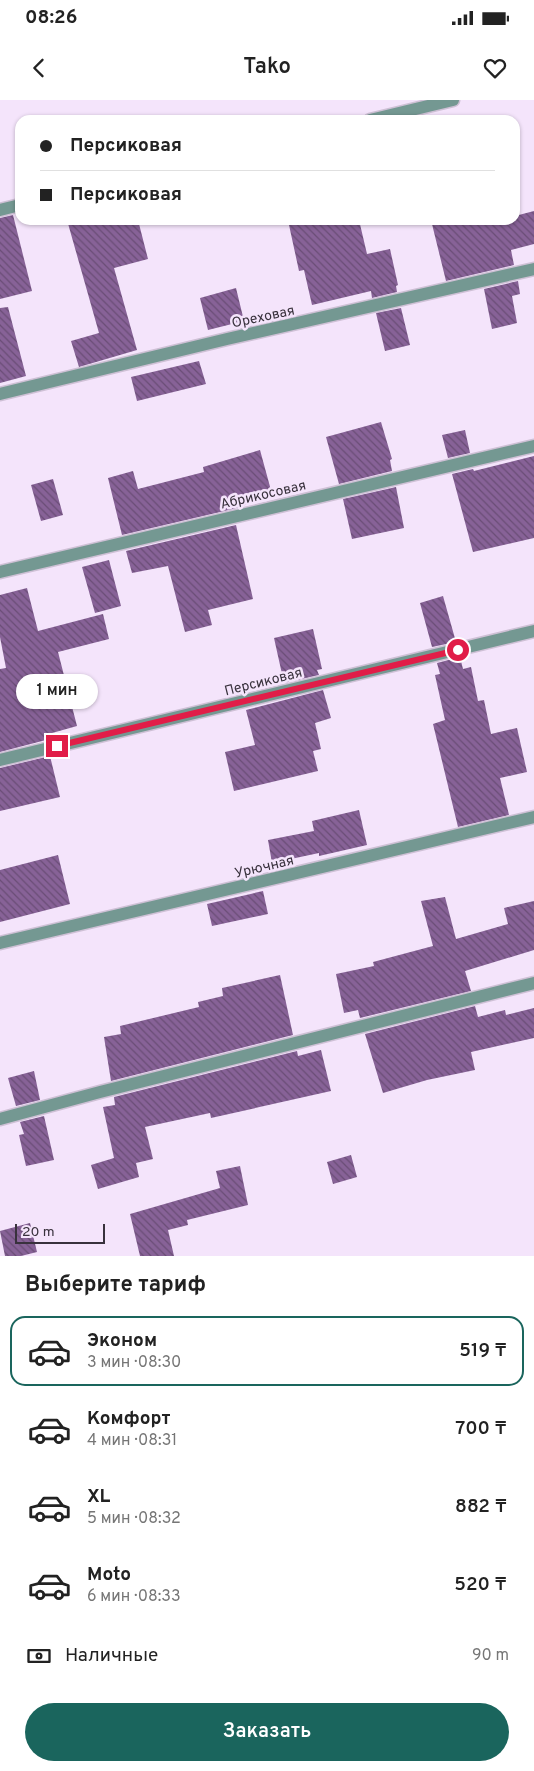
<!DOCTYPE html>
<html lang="ru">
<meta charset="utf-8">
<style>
body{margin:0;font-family:Overpass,sans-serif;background:#f6f6f6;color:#222;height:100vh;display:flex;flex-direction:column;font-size:19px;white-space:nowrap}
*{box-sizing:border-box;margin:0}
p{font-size:16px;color:#767676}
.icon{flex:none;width:28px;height:28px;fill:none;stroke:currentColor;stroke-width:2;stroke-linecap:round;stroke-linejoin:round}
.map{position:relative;height:1156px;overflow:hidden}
.details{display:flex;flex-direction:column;background:#fff;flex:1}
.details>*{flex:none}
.guide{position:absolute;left:15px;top:15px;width:505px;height:110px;border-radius:15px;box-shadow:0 1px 4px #0004;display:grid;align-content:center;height:110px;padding:0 25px;background:#fff}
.scale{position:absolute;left:15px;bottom:12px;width:90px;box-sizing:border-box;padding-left:5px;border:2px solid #38313c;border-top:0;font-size:14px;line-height:18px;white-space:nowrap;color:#38313c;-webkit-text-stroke:4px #f4e4fb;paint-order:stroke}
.end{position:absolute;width:22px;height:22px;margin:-11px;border:6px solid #e11d48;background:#fff;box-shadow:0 0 0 2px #fff}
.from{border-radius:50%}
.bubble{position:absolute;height:35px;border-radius:18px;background:#fff;box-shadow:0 1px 4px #0004;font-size:16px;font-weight:600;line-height:35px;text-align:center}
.guide b{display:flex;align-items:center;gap:18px;height:48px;font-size:19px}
.guide b+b{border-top:1px solid #e0e0e0}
.guide i{width:12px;height:12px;background:#222}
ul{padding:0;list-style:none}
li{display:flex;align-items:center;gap:15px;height:70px;margin:0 10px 8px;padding:0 15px;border:2px solid transparent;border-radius:15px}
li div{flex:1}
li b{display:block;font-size:19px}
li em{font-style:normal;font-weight:600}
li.selected{border-color:#1a655d}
li>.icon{width:45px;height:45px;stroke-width:1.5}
h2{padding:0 25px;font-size:22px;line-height:60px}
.pay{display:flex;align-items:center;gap:12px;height:55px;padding:0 25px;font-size:19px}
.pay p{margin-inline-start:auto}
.button{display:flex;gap:10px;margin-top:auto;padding:10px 25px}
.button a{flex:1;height:58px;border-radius:30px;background:#1a655d;color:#fff;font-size:20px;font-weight:600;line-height:58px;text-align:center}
.status{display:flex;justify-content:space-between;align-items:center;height:35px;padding:0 25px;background:#fff;direction:ltr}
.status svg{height:14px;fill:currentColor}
header{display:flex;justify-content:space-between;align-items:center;height:65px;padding:0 25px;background:#fff;font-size:22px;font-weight:600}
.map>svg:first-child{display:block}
</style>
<div class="status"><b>08:26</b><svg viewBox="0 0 49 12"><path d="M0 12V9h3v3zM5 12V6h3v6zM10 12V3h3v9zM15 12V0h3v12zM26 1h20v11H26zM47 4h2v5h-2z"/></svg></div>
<header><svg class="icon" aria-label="back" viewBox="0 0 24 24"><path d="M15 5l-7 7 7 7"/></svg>Tako<svg class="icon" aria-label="heart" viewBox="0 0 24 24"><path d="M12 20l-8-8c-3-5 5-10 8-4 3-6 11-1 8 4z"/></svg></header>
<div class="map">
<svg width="534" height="1156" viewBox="0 0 534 1156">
<defs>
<pattern id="building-back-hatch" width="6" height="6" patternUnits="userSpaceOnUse" patternTransform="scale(1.25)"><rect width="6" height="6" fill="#876297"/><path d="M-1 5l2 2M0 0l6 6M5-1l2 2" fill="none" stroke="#6a4d76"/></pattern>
</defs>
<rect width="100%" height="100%" fill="#f4e4fb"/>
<path fill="url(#building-back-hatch)" d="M 534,111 L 534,144 L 511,150 L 514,165 L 446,181 L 431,120 L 515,120 L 515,116 Z
M 13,115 L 32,191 L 0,199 L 0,118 Z
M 67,120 L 138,120 L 148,159 L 114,168 L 137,250 L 79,267 L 71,241 L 99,233 Z
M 313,120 L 359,120 L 367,154 L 390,149 L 398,185 L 396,186 L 397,192 L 372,198 L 371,191 L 312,205 L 304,170 L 299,171 L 289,125 Z
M 518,181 L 520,194 L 512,196 L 517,223 L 492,229 L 484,189 Z
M 236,188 L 244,221 L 208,230 L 200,198 Z
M 8,207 L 26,276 L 0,283 L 0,208 Z
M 401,208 L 410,245 L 385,251 L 376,213 Z
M 199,261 L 206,284 L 137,301 L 131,277 Z
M 381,322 L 392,359 L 390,360 L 392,371 L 339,384 L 326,337 Z
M 465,330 L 470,353 L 448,358 L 442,335 Z
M 260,350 L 272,394 L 250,400 L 251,403 L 233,409 L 122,435 L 108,378 L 133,371 L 138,389 L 204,372 L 203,367 Z
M 534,356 L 534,438 L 473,452 L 452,374 L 473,369 L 474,371 Z
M 53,379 L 63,415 L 41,421 L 31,385 Z
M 396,387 L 404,428 L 352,439 L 343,399 Z
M 236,425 L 253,499 L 208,510 L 212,525 L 185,532 L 168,466 L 132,473 L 126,451 Z
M 109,460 L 121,506 L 95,513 L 82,467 Z
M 27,488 L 38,531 L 103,514 L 109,539 L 58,552 L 77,626 L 45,635 L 46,640 L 0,652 L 0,569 L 6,568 L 0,537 L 0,495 Z
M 443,496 L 456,542 L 432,547 L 420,503 Z
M 313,529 L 322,569 L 317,570 L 319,575 L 284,583 L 274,538 Z
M 460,557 L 463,569 L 471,567 L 478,601 L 484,600 L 491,634 L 517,628 L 527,672 L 500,678 L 509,715 L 458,727 L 433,624 L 445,620 L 435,575 L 440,574 L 437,563 Z
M 323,590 L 331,618 L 315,623 L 321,649 L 313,651 L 318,671 L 234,691 L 225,652 L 255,645 L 246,610 Z
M 50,656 L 60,697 L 0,711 L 0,668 Z
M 359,710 L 367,745 L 319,756 L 319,753 L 272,763 L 268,740 L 314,731 L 312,721 Z
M 58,755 L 70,804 L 0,822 L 0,770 Z
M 263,791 L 268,814 L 212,826 L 207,804 Z
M 445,797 L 456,839 L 508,824 L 504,808 L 534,801 L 534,850 L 465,871 L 471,891 L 360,918 L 358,910 L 344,913 L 336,874 L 374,866 L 373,862 L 433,846 L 421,801 Z
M 280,875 L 293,935 L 111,981 L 104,937 L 121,934 L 120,926 L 199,907 L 198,902 L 223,896 L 222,888 Z
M 475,906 L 478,917 L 505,910 L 506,915 L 534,908 L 534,938 L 471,952 L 475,970 L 427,980 L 383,993 L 365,934 Z
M 321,950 L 331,991 L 211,1018 L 210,1013 L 145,1027 L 153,1059 L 136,1063 L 139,1077 L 98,1089 L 91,1065 L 114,1058 L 103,1007 L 115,1005 L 114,997 L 297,951 L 298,956 Z
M 34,971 L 40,1000 L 16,1006 L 8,978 Z
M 44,1016 L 54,1060 L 26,1066 L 19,1035 L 24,1034 L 20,1022 Z
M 351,1055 L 357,1077 L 333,1084 L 327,1062 Z
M 240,1066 L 248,1105 L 187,1120 L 188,1125 L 168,1130 L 174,1156 L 140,1156 L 130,1114 L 220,1088 L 216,1071 Z
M 30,1123 L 37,1152 L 21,1156 L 5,1156 L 0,1131 Z"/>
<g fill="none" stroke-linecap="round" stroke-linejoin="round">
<g stroke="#cec0d5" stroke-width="15">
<path id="minor" d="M 370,20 L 453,0
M 0,110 L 20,105
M 0,294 L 227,239 L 534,169
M 0,472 L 534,346
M 0,660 L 534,531
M 0,843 L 534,717
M 0,1019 L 100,992 L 534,883"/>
</g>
<use href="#minor" stroke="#749892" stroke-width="12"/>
</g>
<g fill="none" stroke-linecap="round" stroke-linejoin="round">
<path stroke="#e11d48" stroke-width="6" d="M 57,646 L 458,550"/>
</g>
<g text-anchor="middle" stroke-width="5" stroke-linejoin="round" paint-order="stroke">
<g font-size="14" fill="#38313c" stroke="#f4e4fb">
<text transform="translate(263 216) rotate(-12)" y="5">Ореховая</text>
<text transform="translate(263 394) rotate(-13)" y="5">Абрикосовая</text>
<text transform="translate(263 581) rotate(-14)" y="5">Персиковая</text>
<text transform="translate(264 766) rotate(-13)" y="5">Урючная</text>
</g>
</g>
</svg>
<div class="scale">20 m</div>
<i class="end from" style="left:458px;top:550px"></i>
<i class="end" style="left:57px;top:646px"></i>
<div class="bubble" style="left:16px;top:574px;width:82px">1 мин</div>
<div class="guide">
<b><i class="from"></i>Персиковая</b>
<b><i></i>Персиковая</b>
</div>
</div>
<section class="details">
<h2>Выберите тариф</h2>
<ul>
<li class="selected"><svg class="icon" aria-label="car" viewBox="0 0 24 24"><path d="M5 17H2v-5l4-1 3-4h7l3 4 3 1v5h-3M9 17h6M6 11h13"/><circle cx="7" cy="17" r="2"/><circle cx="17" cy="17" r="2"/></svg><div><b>Эконом</b><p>3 мин · 08:30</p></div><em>519 ₸</em></li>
<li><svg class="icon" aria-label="car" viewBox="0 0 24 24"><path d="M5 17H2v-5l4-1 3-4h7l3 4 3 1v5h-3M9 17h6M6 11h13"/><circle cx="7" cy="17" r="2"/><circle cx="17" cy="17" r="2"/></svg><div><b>Комфорт</b><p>4 мин · 08:31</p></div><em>700 ₸</em></li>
<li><svg class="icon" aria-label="car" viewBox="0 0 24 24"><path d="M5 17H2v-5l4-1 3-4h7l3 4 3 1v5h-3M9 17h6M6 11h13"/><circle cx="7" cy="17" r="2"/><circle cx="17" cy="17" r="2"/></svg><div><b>XL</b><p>5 мин · 08:32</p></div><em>882 ₸</em></li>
<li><svg class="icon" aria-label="car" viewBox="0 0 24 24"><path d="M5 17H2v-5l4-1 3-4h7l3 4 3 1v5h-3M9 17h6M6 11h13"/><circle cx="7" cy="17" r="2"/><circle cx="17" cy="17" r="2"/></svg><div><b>Moto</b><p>6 мин · 08:33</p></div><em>520 ₸</em></li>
</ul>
<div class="pay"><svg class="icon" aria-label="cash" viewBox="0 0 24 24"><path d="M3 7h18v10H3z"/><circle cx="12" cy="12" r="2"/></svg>Наличные<p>90 m</p></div>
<div class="button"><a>Заказать</a></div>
</section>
